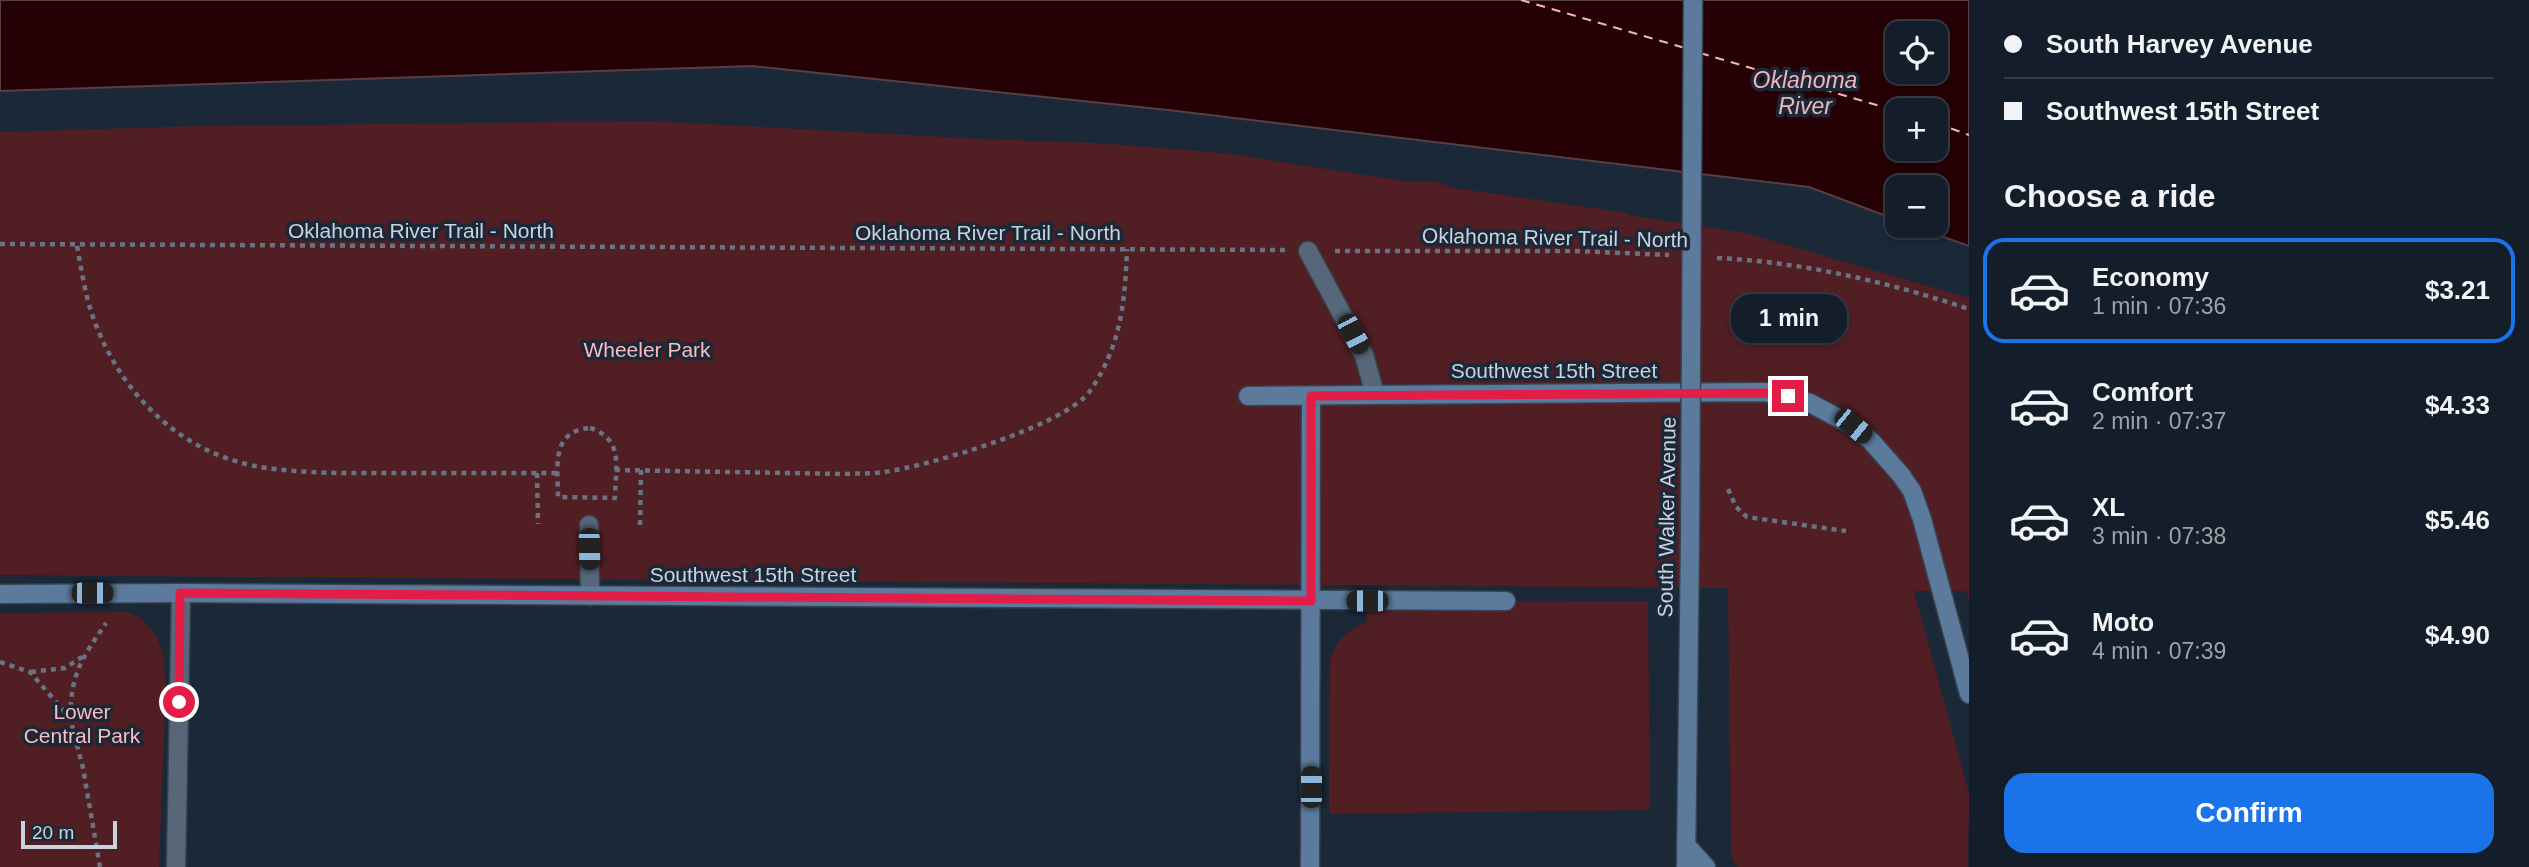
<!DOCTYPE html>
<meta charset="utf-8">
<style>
body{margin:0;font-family:Helvetica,sans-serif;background:#212b36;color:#f1f3f6;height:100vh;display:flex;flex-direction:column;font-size:26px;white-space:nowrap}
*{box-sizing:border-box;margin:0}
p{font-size:23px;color:#9da2a8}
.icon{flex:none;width:38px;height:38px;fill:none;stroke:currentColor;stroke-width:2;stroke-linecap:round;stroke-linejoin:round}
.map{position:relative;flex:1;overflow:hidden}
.drawer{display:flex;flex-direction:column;background:#141e2a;width:560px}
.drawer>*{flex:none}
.hud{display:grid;align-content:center;height:154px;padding:0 35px;background:#141e2a}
.fabs{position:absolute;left:1885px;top:21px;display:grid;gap:14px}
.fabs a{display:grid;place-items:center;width:63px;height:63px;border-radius:14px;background:#141e2a;box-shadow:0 4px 10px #0003,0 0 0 2px #333c47;font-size:35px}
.scale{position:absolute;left:21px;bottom:18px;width:96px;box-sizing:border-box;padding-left:7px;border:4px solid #c9d3dd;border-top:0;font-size:19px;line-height:24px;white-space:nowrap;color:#c9d3dd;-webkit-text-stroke:5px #1a2838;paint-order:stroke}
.end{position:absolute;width:32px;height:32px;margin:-16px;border:9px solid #e11d48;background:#fff;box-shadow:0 0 0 4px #fff}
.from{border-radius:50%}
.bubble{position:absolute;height:49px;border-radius:21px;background:#141e2a;box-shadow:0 4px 10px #0003,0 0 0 2px #333c47;font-size:23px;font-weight:800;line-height:49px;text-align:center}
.car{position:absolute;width:21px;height:42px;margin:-21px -10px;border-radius:9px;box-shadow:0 0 5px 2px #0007;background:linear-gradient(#222 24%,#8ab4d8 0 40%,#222 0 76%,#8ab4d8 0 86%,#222 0)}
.hud b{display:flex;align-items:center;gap:24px;height:66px;font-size:26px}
.hud b+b{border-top:2px solid #333c47}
.hud i{width:18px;height:18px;background:#f1f3f6}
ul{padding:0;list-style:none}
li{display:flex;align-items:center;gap:21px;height:105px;margin:0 14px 10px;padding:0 21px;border:4px solid transparent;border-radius:21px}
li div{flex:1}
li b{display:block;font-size:26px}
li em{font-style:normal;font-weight:800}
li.on{border-color:#1a73e8}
li>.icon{width:63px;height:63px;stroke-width:1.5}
h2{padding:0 35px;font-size:32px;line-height:84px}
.primary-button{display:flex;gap:14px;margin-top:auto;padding:14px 35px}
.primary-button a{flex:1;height:80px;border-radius:21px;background:#1a73e8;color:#fff;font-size:28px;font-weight:800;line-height:80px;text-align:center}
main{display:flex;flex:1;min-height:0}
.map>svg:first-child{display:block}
</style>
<main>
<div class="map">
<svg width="1969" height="867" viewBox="0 0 1969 867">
<rect width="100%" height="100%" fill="#1a2838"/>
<path fill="#511e24" d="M 652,121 L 983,139 L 1097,143 L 1223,153 L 1404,181 L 1432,181 L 1455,188 L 1628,213 L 1629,215 L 1746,233 L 1969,298 L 1969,600 L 1966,591 L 1914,591 L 1969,793 L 1968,867 L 1737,867 L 1731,856 L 1728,588 L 0,575 L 0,132 L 198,126 Z
M 1648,601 L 1650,810 L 1329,814 L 1330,660 C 1337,640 1348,628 1367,622 L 1366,602 Z
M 126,612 L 141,618 L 155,634 L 163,654 L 166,685 L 159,867 L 0,867 L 0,613 Z"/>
<path fill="#250004" stroke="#563f45" stroke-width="2" fill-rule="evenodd" d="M 0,0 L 1969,0 L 1969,246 L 1913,226 L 1936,226 L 1936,187 L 1897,187 L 1897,220 L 1809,187 L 1168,110 L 752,66 L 0,91 ZM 1897,33 L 1936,33 L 1936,72 L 1897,72 ZM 1897,110 L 1936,110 L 1936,149 L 1897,149 Z"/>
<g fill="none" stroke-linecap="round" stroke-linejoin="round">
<path stroke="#f4b5b8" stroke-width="2" stroke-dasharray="9 7" stroke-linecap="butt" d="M 1521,0 L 1685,48
M 1700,53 L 1897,111
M 1936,123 L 1969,135"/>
<g stroke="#384350" stroke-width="21">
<path id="lane" d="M 1308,251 L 1364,355 L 1375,394
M 589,525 L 590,596"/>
</g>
<g stroke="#384350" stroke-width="21">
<path id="street" d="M 176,867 L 181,593"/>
</g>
<g stroke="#384350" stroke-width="21">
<path id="secondary" d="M 1248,396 L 1765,392 L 1810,403 L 1853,426 L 1871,441 L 1901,475 L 1912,491 L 1922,519 L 1969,694
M 0,594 L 181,593 L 1506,601
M 1686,845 L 1706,867
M 1310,867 L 1311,396
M 1686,867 L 1690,539"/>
</g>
<path stroke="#687481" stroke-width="4.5" stroke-dasharray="5 5" stroke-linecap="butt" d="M 0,244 L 1285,250
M 77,246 C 81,267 84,288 90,308 C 114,385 173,450 255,466 C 298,474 343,473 387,473 C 444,473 501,473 558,473
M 1335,251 L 1576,251 L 1669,255
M 1717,258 C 1802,262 1888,282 1969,309
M 590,428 C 625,439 615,469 615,498 L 558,497 C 558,468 550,431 590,428 Z
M 615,470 L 846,474 C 859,473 871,474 884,472 C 928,466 1065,426 1090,391 C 1121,346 1125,302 1127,249
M 537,473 L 538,524
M 1728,489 L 1736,507 L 1747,517 L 1846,531
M 640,525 L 641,470
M 0,662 L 30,672 L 70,718 L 83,768 L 100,867
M 31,672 L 65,668 L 82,657
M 70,717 C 72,671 81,660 106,623"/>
<use href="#lane" stroke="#576779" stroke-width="18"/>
<use href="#street" stroke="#576779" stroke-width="18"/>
<use href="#secondary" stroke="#5b7a9c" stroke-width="18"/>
<g stroke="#384350" stroke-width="21" stroke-linecap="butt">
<path id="secondary-bridge" d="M 1690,539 L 1693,0"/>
</g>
<use href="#secondary-bridge" stroke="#5b7a9c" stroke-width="18"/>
</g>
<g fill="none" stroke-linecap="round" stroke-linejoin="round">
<path stroke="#e11d48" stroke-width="9" d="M 179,702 L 180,593 L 1311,601 L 1311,396 L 1765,393 L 1788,396"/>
</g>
<g text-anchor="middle" stroke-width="7" stroke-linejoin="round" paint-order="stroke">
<g font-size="21" fill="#c9d3dd" stroke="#1a2838">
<text x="421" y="238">Oklahoma River Trail - North</text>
<text x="988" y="240">Oklahoma River Trail - North</text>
<text transform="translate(1555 238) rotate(1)" y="7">Oklahoma River Trail - North</text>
<text x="1554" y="378">Southwest 15th Street</text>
<text transform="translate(1667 517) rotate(-89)" y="7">South Walker Avenue</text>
<text x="753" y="582">Southwest 15th Street</text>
</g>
<g font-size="21" fill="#fabcbf" stroke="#1a2838">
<text x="647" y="357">Wheeler Park</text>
<text x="82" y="719">Lower<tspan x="82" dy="24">Central Park</tspan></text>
</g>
<g font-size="23" font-style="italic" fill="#f4b5b8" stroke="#1a2838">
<text x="1805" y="88">Oklahoma<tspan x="1805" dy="26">River</tspan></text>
</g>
</g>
</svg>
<div class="fabs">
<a><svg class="icon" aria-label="locate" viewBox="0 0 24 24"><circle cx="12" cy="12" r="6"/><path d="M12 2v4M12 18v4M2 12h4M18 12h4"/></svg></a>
<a>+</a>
<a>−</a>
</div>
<div class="scale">20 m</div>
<i class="end from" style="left:179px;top:702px"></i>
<i class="end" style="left:1788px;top:396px"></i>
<div class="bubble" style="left:1731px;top:294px;width:116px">1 min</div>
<i class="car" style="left:1353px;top:334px;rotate:152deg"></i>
<i class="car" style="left:1853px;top:426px;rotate:129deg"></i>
<i class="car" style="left:589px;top:549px;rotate:179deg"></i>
<i class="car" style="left:92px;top:593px;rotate:90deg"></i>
<i class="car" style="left:1367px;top:601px;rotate:270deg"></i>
<i class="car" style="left:1311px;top:787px;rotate:0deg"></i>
</div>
<section class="drawer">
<div class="hud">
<b><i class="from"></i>South Harvey Avenue</b>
<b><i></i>Southwest 15th Street</b>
</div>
<h2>Choose a ride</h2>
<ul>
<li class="on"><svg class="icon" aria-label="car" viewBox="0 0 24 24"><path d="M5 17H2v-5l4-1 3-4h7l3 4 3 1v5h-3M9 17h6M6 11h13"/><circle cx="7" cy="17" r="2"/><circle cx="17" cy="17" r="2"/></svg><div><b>Economy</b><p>1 min · 07:36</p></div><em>$3.21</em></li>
<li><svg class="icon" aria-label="car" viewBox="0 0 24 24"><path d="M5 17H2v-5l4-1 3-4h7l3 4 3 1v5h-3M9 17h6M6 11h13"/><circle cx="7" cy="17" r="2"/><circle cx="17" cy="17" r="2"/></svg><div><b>Comfort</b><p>2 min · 07:37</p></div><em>$4.33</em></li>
<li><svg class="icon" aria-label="car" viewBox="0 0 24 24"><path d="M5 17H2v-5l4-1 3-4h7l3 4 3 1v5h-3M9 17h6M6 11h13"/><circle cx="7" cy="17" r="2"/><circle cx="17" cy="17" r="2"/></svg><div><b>XL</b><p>3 min · 07:38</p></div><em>$5.46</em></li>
<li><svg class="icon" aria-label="car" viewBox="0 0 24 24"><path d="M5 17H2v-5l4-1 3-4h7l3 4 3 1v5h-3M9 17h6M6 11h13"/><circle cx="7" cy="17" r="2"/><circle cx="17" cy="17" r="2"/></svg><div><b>Moto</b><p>4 min · 07:39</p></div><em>$4.90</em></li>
</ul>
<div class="primary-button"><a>Confirm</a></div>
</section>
</main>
